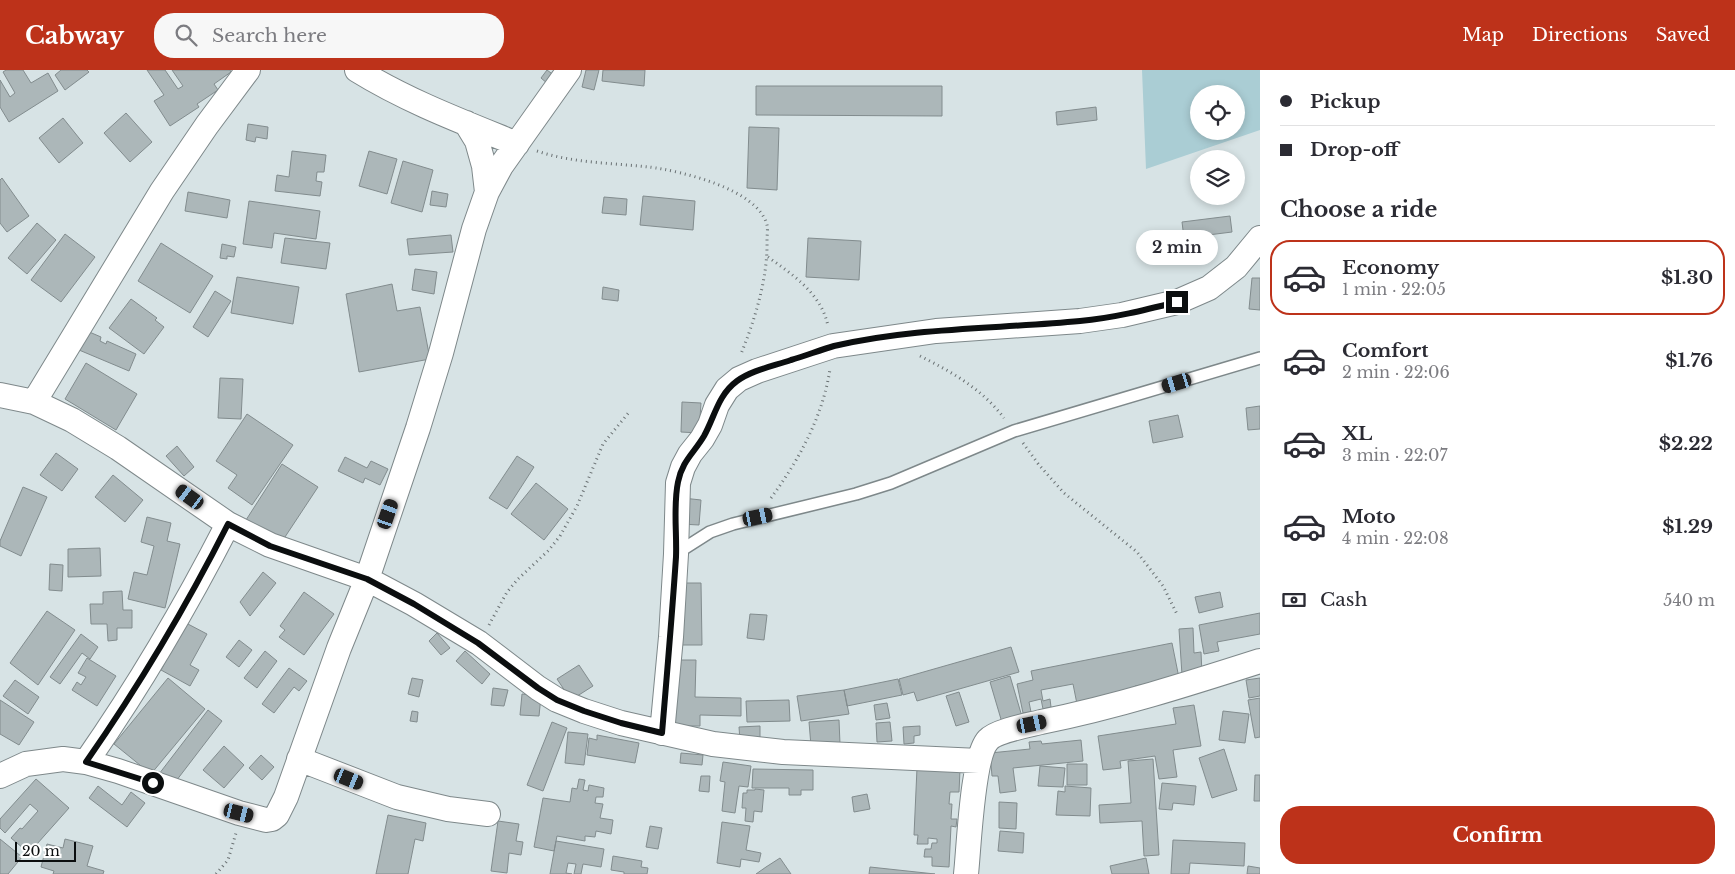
<!DOCTYPE html>
<meta charset="utf-8">
<style>
body{margin:0;font-family:"Libre Baskerville",serif;background:#f7f7f7;color:#2b2b33;height:100vh;display:flex;flex-direction:column;font-size:19px;white-space:nowrap}
*{box-sizing:border-box;margin:0}
p{font-size:16px;color:#7c7c81}
.icon{flex:none;width:28px;height:28px;fill:none;stroke:currentColor;stroke-width:2;stroke-linecap:round;stroke-linejoin:round}
.map{position:relative;flex:1;overflow:hidden}
.drawer{display:flex;flex-direction:column;background:#fff;width:475px}
.drawer>*{flex:none}
.top-card{display:grid;align-content:center;height:110px;padding:0 20px;background:#fff}
.buttons{position:absolute;left:1190px;top:15px;display:grid;gap:10px}
.buttons a{display:grid;place-items:center;width:55px;height:55px;border-radius:50%;background:#fff;box-shadow:0 2px 8px #0003;font-size:25px}
.scale{position:absolute;left:15px;bottom:12px;width:61px;box-sizing:border-box;padding-left:5px;border:2px solid #0b0e0f;border-top:0;font-size:14px;line-height:18px;white-space:nowrap;color:#0b0e0f;-webkit-text-stroke:4px #fff;paint-order:stroke}
.end{position:absolute;width:22px;height:22px;margin:-11px;border:6px solid #0b0e0f;background:#fff;box-shadow:0 0 0 2px #fff}
.from{border-radius:50%}
.bubble{position:absolute;height:35px;border-radius:18px;background:#fff;box-shadow:0 2px 8px #0003;font-size:16px;font-weight:700;line-height:35px;text-align:center}
.car{position:absolute;width:15px;height:30px;margin:-15px -8px;border-radius:6px;box-shadow:0 0 4px 1px #0007;background:linear-gradient(#222 24%,#8ab4d8 0 40%,#222 0 76%,#8ab4d8 0 86%,#222 0)}
.top-card b{display:flex;align-items:center;gap:18px;height:48px;font-size:19px}
.top-card b+b{border-top:1px solid #e1e1e2}
.top-card i{width:12px;height:12px;background:#2b2b33}
ul{padding:0;list-style:none}
li{display:flex;align-items:center;gap:15px;height:75px;margin:0 10px 8px;padding:0 10px;border:2px solid transparent;border-radius:20px}
li div{flex:1}
li b{display:block;font-size:19px}
li em{font-style:normal;font-weight:700}
li.selected{border-color:#bd321a}
li>.icon{width:45px;height:45px;stroke-width:1.5}
h2{padding:0 20px;font-size:22px;line-height:60px}
.pay{display:flex;align-items:center;gap:12px;height:55px;padding:0 20px;font-size:19px}
.pay p{margin-inline-start:auto}
.button{display:flex;gap:10px;margin-top:auto;padding:10px 20px}
.button a{flex:1;height:58px;border-radius:20px;background:#bd321a;color:#fff;font-size:20px;font-weight:700;line-height:58px;text-align:center}
header{display:flex;align-items:center;gap:30px;box-sizing:border-box;height:70px;padding:0 25px;background:#bd321a;color:#fff}
header strong{font-size:24px}
nav{display:flex;gap:28px;margin-inline-start:auto;font-size:18px}
.search{width:350px;height:45px;background:#f7f7f7;display:flex;align-items:center;gap:12px;box-sizing:border-box;padding:0 18px;border-radius:20px;color:#7c7c81;font-size:19px}
main{display:flex;flex:1;min-height:0}
.map>svg:first-child{display:block}
</style>
<header>
<strong>Cabway</strong>
<div class="search"><svg class="icon" aria-label="search" viewBox="0 0 24 24"><circle cx="10" cy="10" r="6"/><path d="M15 15l6 6"/></svg>Search here</div>
<nav><a>Map</a><a>Directions</a><a>Saved</a></nav>
</header>
<main>
<div class="map">
<svg width="1260" height="804" viewBox="0 0 1260 804">
<rect width="100%" height="100%" fill="#d7e3e5"/>
<path fill="#aacdd4" fill-rule="evenodd" d="M 1142,0 L 1260,0 L 1260,60 L 1146,99 ZM 1199,24 L 1236,24 L 1236,61 L 1199,61 Z"/>
<path fill="#acb7b9" stroke="#828c8e" d="M 6,0 L 23,0 L 31,13 L 48,3 L 58,21 L 9,52 L 0,37 L 0,10 L 10,27 L 15,23 L 3,2 Z
M 61,0 L 87,0 L 89,2 L 65,20 L 55,5 Z
M 147,0 L 165,0 L 178,19 L 183,16 L 172,0 L 230,0 L 231,2 L 214,14 L 218,20 L 197,34 L 199,37 L 170,56 L 154,31 L 164,25 Z
M 547,0 L 555,6 L 548,14 L 541,8 Z
M 586,0 L 599,0 L 594,20 L 582,17 Z
M 603,0 L 645,0 L 644,16 L 602,11 Z
M 756,16 L 942,16 L 942,46 L 756,45 Z
M 1096,37 L 1097,50 L 1057,55 L 1056,42 Z
M 126,43 L 152,72 L 130,92 L 104,63 Z
M 63,48 L 83,73 L 59,93 L 39,68 Z
M 248,54 L 268,57 L 267,69 L 256,67 L 255,72 L 246,70 Z
M 749,57 L 779,58 L 777,120 L 747,118 Z
M 292,81 L 326,85 L 324,102 L 317,102 L 316,111 L 322,112 L 320,126 L 275,121 L 277,105 L 289,107 Z
M 369,81 L 397,89 L 387,124 L 359,116 Z
M 403,91 L 433,100 L 422,142 L 391,133 Z
M 2,108 L 29,146 L 7,162 L 0,153 L 0,110 Z
M 432,121 L 448,124 L 446,137 L 430,135 Z
M 188,122 L 230,130 L 227,148 L 185,141 Z
M 643,126 L 695,131 L 693,160 L 640,155 Z
M 604,127 L 627,129 L 626,145 L 602,143 Z
M 249,131 L 320,141 L 316,169 L 274,163 L 272,178 L 243,174 Z
M 1230,146 L 1232,162 L 1184,168 L 1182,152 Z
M 37,153 L 56,170 L 27,204 L 8,188 Z
M 65,164 L 95,187 L 61,232 L 31,210 Z
M 451,165 L 453,182 L 409,185 L 407,169 Z
M 285,168 L 330,173 L 326,199 L 281,193 Z
M 808,168 L 861,171 L 859,210 L 806,207 Z
M 161,173 L 213,206 L 190,243 L 138,211 Z
M 222,174 L 236,177 L 234,187 L 227,186 L 227,189 L 220,188 Z
M 415,199 L 437,202 L 434,224 L 412,220 Z
M 237,207 L 299,217 L 293,254 L 231,243 Z
M 1252,208 L 1260,208 L 1260,240 L 1249,239 Z
M 392,214 L 397,241 L 420,237 L 430,289 L 359,302 L 346,224 Z
M 603,217 L 619,220 L 618,231 L 602,229 Z
M 215,221 L 231,231 L 208,267 L 193,257 Z
M 131,229 L 157,248 L 155,250 L 164,257 L 144,284 L 109,258 Z
M 87,261 L 101,267 L 100,271 L 106,274 L 107,271 L 136,284 L 129,301 L 79,280 Z
M 86,293 L 137,324 L 116,360 L 65,329 Z
M 220,308 L 243,309 L 241,349 L 218,348 Z
M 682,332 L 701,333 L 699,363 L 681,362 Z
M 1260,336 L 1260,359 L 1248,360 L 1246,338 Z
M 247,344 L 293,375 L 252,435 L 228,418 L 237,405 L 216,391 Z
M 1178,345 L 1183,367 L 1153,373 L 1149,351 Z
M 177,376 L 194,397 L 184,406 L 166,386 Z
M 56,383 L 78,399 L 62,421 L 40,405 Z
M 517,386 L 534,397 L 507,439 L 489,428 Z
M 345,387 L 367,398 L 371,391 L 388,399 L 380,415 L 365,408 L 363,413 L 338,401 Z
M 282,394 L 318,417 L 281,473 L 246,450 Z
M 113,405 L 143,430 L 125,452 L 95,427 Z
M 536,413 L 568,439 L 544,470 L 511,444 Z
M 23,417 L 47,427 L 21,486 L 0,476 L 0,471 Z
M 683,428 L 701,430 L 699,455 L 680,454 Z
M 147,447 L 171,453 L 167,471 L 180,474 L 165,538 L 128,529 L 134,502 L 147,505 L 154,476 L 141,472 Z
M 100,478 L 101,506 L 68,507 L 68,479 Z
M 50,494 L 63,495 L 62,521 L 49,520 Z
M 263,502 L 276,513 L 250,546 L 240,532 Z
M 679,513 L 701,513 L 702,575 L 680,575 Z
M 122,521 L 123,540 L 132,540 L 132,558 L 117,558 L 117,570 L 108,571 L 107,554 L 91,554 L 90,534 L 103,534 L 103,522 Z
M 304,522 L 334,544 L 304,585 L 279,567 L 285,560 L 280,556 Z
M 1220,522 L 1223,537 L 1199,543 L 1195,527 Z
M 47,541 L 75,560 L 38,615 L 10,593 Z
M 1260,543 L 1260,564 L 1217,572 L 1219,581 L 1204,584 L 1199,555 Z
M 750,544 L 767,545 L 764,570 L 747,568 Z
M 186,553 L 207,564 L 190,595 L 199,600 L 190,616 L 161,600 Z
M 1193,558 L 1194,583 L 1201,582 L 1202,604 L 1182,605 L 1179,559 Z
M 437,563 L 450,578 L 441,585 L 429,571 Z
M 81,564 L 98,577 L 90,589 L 82,583 L 60,614 L 50,607 Z
M 239,570 L 252,580 L 239,597 L 226,587 Z
M 1172,573 L 1179,608 L 1135,616 L 1136,623 L 1077,634 L 1073,614 L 1041,620 L 1043,631 L 1050,629 L 1051,637 L 1043,639 L 1041,629 L 1029,632 L 1031,642 L 1023,643 L 1017,614 L 1033,610 L 1031,601 Z
M 1011,577 L 1019,602 L 917,631 L 914,622 L 903,625 L 899,609 Z
M 265,581 L 277,591 L 257,618 L 244,608 Z
M 465,581 L 490,604 L 482,614 L 456,591 Z
M 87,588 L 116,606 L 97,636 L 72,620 L 77,612 L 81,615 L 86,607 L 78,603 Z
M 673,590 L 696,590 L 695,627 L 741,628 L 741,646 L 700,645 L 700,656 L 671,656 Z
M 579,595 L 593,616 L 571,630 L 557,609 Z
M 289,598 L 307,611 L 299,621 L 294,617 L 274,643 L 262,634 Z
M 1010,606 L 1023,650 L 1003,656 L 990,612 Z
M 168,608 L 205,639 L 151,704 L 114,674 Z
M 412,608 L 423,610 L 419,627 L 408,624 Z
M 1260,608 L 1260,626 L 1249,628 L 1246,610 Z
M 898,609 L 902,625 L 847,636 L 844,620 Z
M 15,610 L 39,627 L 28,644 L 3,626 Z
M 493,618 L 508,620 L 504,636 L 491,635 Z
M 844,620 L 849,644 L 801,651 L 797,626 Z
M 959,622 L 969,652 L 956,656 L 946,626 Z
M 522,624 L 541,626 L 539,646 L 520,645 Z
M 1260,628 L 1260,667 L 1255,668 L 1248,630 Z
M 0,630 L 34,652 L 19,675 L 0,664 Z
M 789,630 L 790,651 L 747,652 L 746,631 Z
M 887,633 L 890,648 L 876,650 L 874,635 Z
M 1194,635 L 1201,676 L 1173,680 L 1177,707 L 1159,709 L 1155,686 L 1120,691 L 1121,698 L 1103,700 L 1098,666 L 1176,654 L 1173,638 Z
M 208,640 L 222,651 L 173,715 L 159,704 Z
M 412,641 L 418,642 L 417,652 L 410,651 Z
M 1223,641 L 1249,644 L 1245,673 L 1219,670 Z
M 839,650 L 840,674 L 811,676 L 809,652 Z
M 552,652 L 567,658 L 543,721 L 527,715 Z
M 890,652 L 892,671 L 877,672 L 876,653 Z
M 760,656 L 760,670 L 740,671 L 739,657 Z
M 920,656 L 920,665 L 914,666 L 914,673 L 904,674 L 903,657 Z
M 568,662 L 588,664 L 584,695 L 565,693 Z
M 597,665 L 639,673 L 635,693 L 587,685 L 589,668 L 597,670 Z
M 1081,670 L 1083,691 L 1013,698 L 1016,721 L 1000,723 L 998,706 L 992,706 L 990,683 L 1030,679 L 1029,672 L 1041,671 L 1042,674 Z
M 224,676 L 244,695 L 224,718 L 203,700 Z
M 1224,679 L 1237,720 L 1212,728 L 1199,688 Z
M 681,683 L 703,685 L 702,695 L 680,693 Z
M 261,685 L 274,697 L 262,710 L 249,698 Z
M 1153,689 L 1159,785 L 1144,786 L 1142,751 L 1100,753 L 1099,735 L 1131,733 L 1128,691 Z
M 723,692 L 751,696 L 748,717 L 739,716 L 735,743 L 722,741 L 725,712 L 720,711 Z
M 1067,694 L 1087,694 L 1087,715 L 1067,715 Z
M 1040,696 L 1065,698 L 1063,717 L 1038,716 Z
M 917,698 L 960,700 L 959,722 L 950,722 L 949,734 L 952,734 L 951,749 L 957,749 L 956,757 L 951,756 L 949,797 L 932,796 L 932,787 L 924,787 L 925,779 L 931,779 L 932,773 L 937,773 L 937,769 L 928,768 L 928,774 L 917,774 L 918,765 L 914,765 Z
M 753,699 L 813,700 L 813,720 L 801,720 L 801,725 L 789,725 L 789,718 L 752,718 Z
M 1255,705 L 1260,705 L 1260,731 L 1254,731 Z
M 701,706 L 710,706 L 709,722 L 699,721 Z
M 36,709 L 69,738 L 29,783 L 11,768 L 20,758 L 22,759 L 38,741 L 30,734 L 5,763 L 0,758 L 0,749 Z
M 579,709 L 585,710 L 583,720 L 588,721 L 589,715 L 604,718 L 603,727 L 596,727 L 595,733 L 603,734 L 600,748 L 613,750 L 611,764 L 596,761 L 595,767 L 585,766 L 585,771 L 557,766 L 554,781 L 534,777 L 543,728 L 570,732 L 572,718 L 577,719 Z
M 1162,713 L 1196,716 L 1194,735 L 1173,733 L 1172,740 L 1159,739 Z
M 98,716 L 122,735 L 131,722 L 145,733 L 127,757 L 89,728 Z
M 1065,716 L 1091,718 L 1090,746 L 1056,745 L 1058,721 L 1065,722 Z
M 755,719 L 764,720 L 762,742 L 754,741 L 753,752 L 745,751 L 746,738 L 742,738 L 743,723 L 747,723 L 747,720 L 755,720 Z
M 867,724 L 870,739 L 854,742 L 852,727 Z
M 999,732 L 1017,733 L 1016,759 L 999,758 Z
M 388,745 L 426,753 L 423,771 L 415,769 L 408,804 L 376,804 Z
M 498,751 L 519,754 L 516,771 L 523,772 L 521,785 L 509,783 L 507,803 L 491,801 Z
M 722,752 L 750,756 L 746,780 L 761,783 L 759,792 L 741,789 L 740,797 L 717,793 Z
M 650,756 L 662,758 L 658,779 L 646,777 Z
M 1000,761 L 1024,763 L 1023,783 L 998,781 Z
M 0,769 L 22,787 L 8,804 L 0,804 Z
M 65,769 L 93,776 L 87,796 L 104,801 L 103,804 L 53,804 L 54,801 L 41,797 L 47,774 L 63,778 Z
M 1173,770 L 1245,773 L 1244,796 L 1190,793 L 1189,804 L 1171,804 Z
M 556,771 L 604,779 L 601,797 L 583,794 L 581,804 L 574,804 L 576,794 L 568,793 L 566,803 L 572,804 L 550,804 Z
M 613,786 L 642,791 L 641,797 L 648,798 L 647,804 L 624,804 L 624,802 L 611,800 Z
M 780,788 L 791,804 L 756,804 L 766,797 Z
M 1146,788 L 1149,804 L 1112,804 L 1110,796 Z
M 1248,796 L 1260,798 L 1260,804 L 1247,804 Z
M 870,797 L 935,804 L 869,804 Z"/>
<g fill="none" stroke-linecap="round" stroke-linejoin="round">
<g stroke="#7e888a" stroke-width="14">
<path id="service" d="M 677,483 L 710,462 L 733,454 L 856,424 L 891,413 L 1014,361 L 1260,288"/>
</g>
<g stroke="#7e888a" stroke-width="26">
<path id="minor" d="M 357,0 C 407,31 463,52 517,74
M 466,53 L 477,71 L 484,96 L 487,122
M 0,325 L 34,332 L 72,350 L 118,378 L 228,454 L 270,475 L 367,509 L 414,534 L 479,573 L 538,618 L 557,630 L 584,641 L 621,653 L 713,674 L 783,682 L 979,691
M 34,332 L 162,121 L 207,55 L 248,0
M 662,663 L 671,567 L 676,484 L 678,413 L 683,397 L 690,384 L 702,369 L 710,355 L 717,335 L 727,319 L 739,309 L 757,301 L 833,276 L 936,261 L 1080,251 L 1122,245 L 1177,232 L 1209,218 L 1236,197 L 1260,168
M 299,689 L 397,727 L 448,739 L 488,744
M 86,692 C 139,616 186,536 228,454
M 0,706 L 26,694 L 63,689 L 86,692 L 118,701 L 239,743 L 266,750 L 272,749 L 277,745 L 286,727 L 339,578 L 367,509 L 418,358 L 441,283 L 474,159 L 487,122 L 501,96 L 569,0
M 966,804 C 969,778 972,687 988,670 C 996,661 1029,655 1041,652 C 1116,637 1188,614 1260,591"/>
</g>
<path stroke="#6a7173" stroke-width="3" stroke-dasharray="1 4" stroke-linecap="butt" d="M 537,81 C 572,93 612,93 649,97 C 681,101 758,119 767,155 C 768,159 767,165 767,170 C 768,208 755,249 741,284
M 768,187 C 793,205 821,223 828,256
M 920,286 C 952,302 982,319 1004,348
M 1023,373 L 1039,395 L 1064,423 L 1137,482 L 1163,516 L 1177,544
M 771,428 C 799,390 823,346 830,299
M 489,555 L 507,522 L 518,509 L 549,480 L 560,466 L 577,436 L 603,374 L 630,341
M 216,804 L 228,790 L 236,763"/>
<use href="#service" stroke="#fff" stroke-width="11"/>
<use href="#minor" stroke="#fff" stroke-width="24"/>
</g>
<g fill="none" stroke-linecap="round" stroke-linejoin="round">
<path stroke="#0b0e0f" stroke-width="6" d="M 153,713 L 86,692 C 139,616 186,537 228,454 L 270,476 L 367,509 L 414,534 L 478,573 L 538,618 L 557,630 L 584,641 L 621,653 L 662,663 C 667,604 672,546 676,487 C 677,462 673,436 678,412 C 682,391 694,383 704,366 C 715,346 718,325 737,311 C 752,300 774,296 791,290 C 805,286 820,280 834,276 C 915,257 998,259 1080,251 C 1113,248 1145,240 1177,232"/>
</g>
</svg>
<div class="buttons">
<a><svg class="icon" aria-label="locate" viewBox="0 0 24 24"><circle cx="12" cy="12" r="6"/><path d="M12 2v4M12 18v4M2 12h4M18 12h4"/></svg></a>
<a><svg class="icon" aria-label="layers" viewBox="0 0 24 24"><path d="M12 4l9 5-9 5-9-5zM3 14l9 5 9-5"/></svg></a>
</div>
<div class="scale">20 m</div>
<i class="end from" style="left:153px;top:713px"></i>
<i class="end" style="left:1177px;top:232px"></i>
<div class="bubble" style="left:1136px;top:160px;width:82px">2 min</div>
<i class="car" style="left:1177px;top:313px;rotate:253deg"></i>
<i class="car" style="left:190px;top:427px;rotate:306deg"></i>
<i class="car" style="left:388px;top:444px;rotate:19deg"></i>
<i class="car" style="left:758px;top:447px;rotate:78deg"></i>
<i class="car" style="left:1032px;top:654px;rotate:78deg"></i>
<i class="car" style="left:349px;top:709px;rotate:112deg"></i>
<i class="car" style="left:239px;top:743px;rotate:104deg"></i>
</div>
<section class="drawer">
<div class="top-card">
<b><i class="from"></i>Pickup</b>
<b><i></i>Drop-off</b>
</div>
<h2>Choose a ride</h2>
<ul>
<li class="selected"><svg class="icon" aria-label="car" viewBox="0 0 24 24"><path d="M5 17H2v-5l4-1 3-4h7l3 4 3 1v5h-3M9 17h6M6 11h13"/><circle cx="7" cy="17" r="2"/><circle cx="17" cy="17" r="2"/></svg><div><b>Economy</b><p>1 min · 22:05</p></div><em>$1.30</em></li>
<li><svg class="icon" aria-label="car" viewBox="0 0 24 24"><path d="M5 17H2v-5l4-1 3-4h7l3 4 3 1v5h-3M9 17h6M6 11h13"/><circle cx="7" cy="17" r="2"/><circle cx="17" cy="17" r="2"/></svg><div><b>Comfort</b><p>2 min · 22:06</p></div><em>$1.76</em></li>
<li><svg class="icon" aria-label="car" viewBox="0 0 24 24"><path d="M5 17H2v-5l4-1 3-4h7l3 4 3 1v5h-3M9 17h6M6 11h13"/><circle cx="7" cy="17" r="2"/><circle cx="17" cy="17" r="2"/></svg><div><b>XL</b><p>3 min · 22:07</p></div><em>$2.22</em></li>
<li><svg class="icon" aria-label="car" viewBox="0 0 24 24"><path d="M5 17H2v-5l4-1 3-4h7l3 4 3 1v5h-3M9 17h6M6 11h13"/><circle cx="7" cy="17" r="2"/><circle cx="17" cy="17" r="2"/></svg><div><b>Moto</b><p>4 min · 22:08</p></div><em>$1.29</em></li>
</ul>
<div class="pay"><svg class="icon" aria-label="cash" viewBox="0 0 24 24"><path d="M3 7h18v10H3z"/><circle cx="12" cy="12" r="2"/></svg>Cash<p>540 m</p></div>
<div class="button"><a>Confirm</a></div>
</section>
</main>
